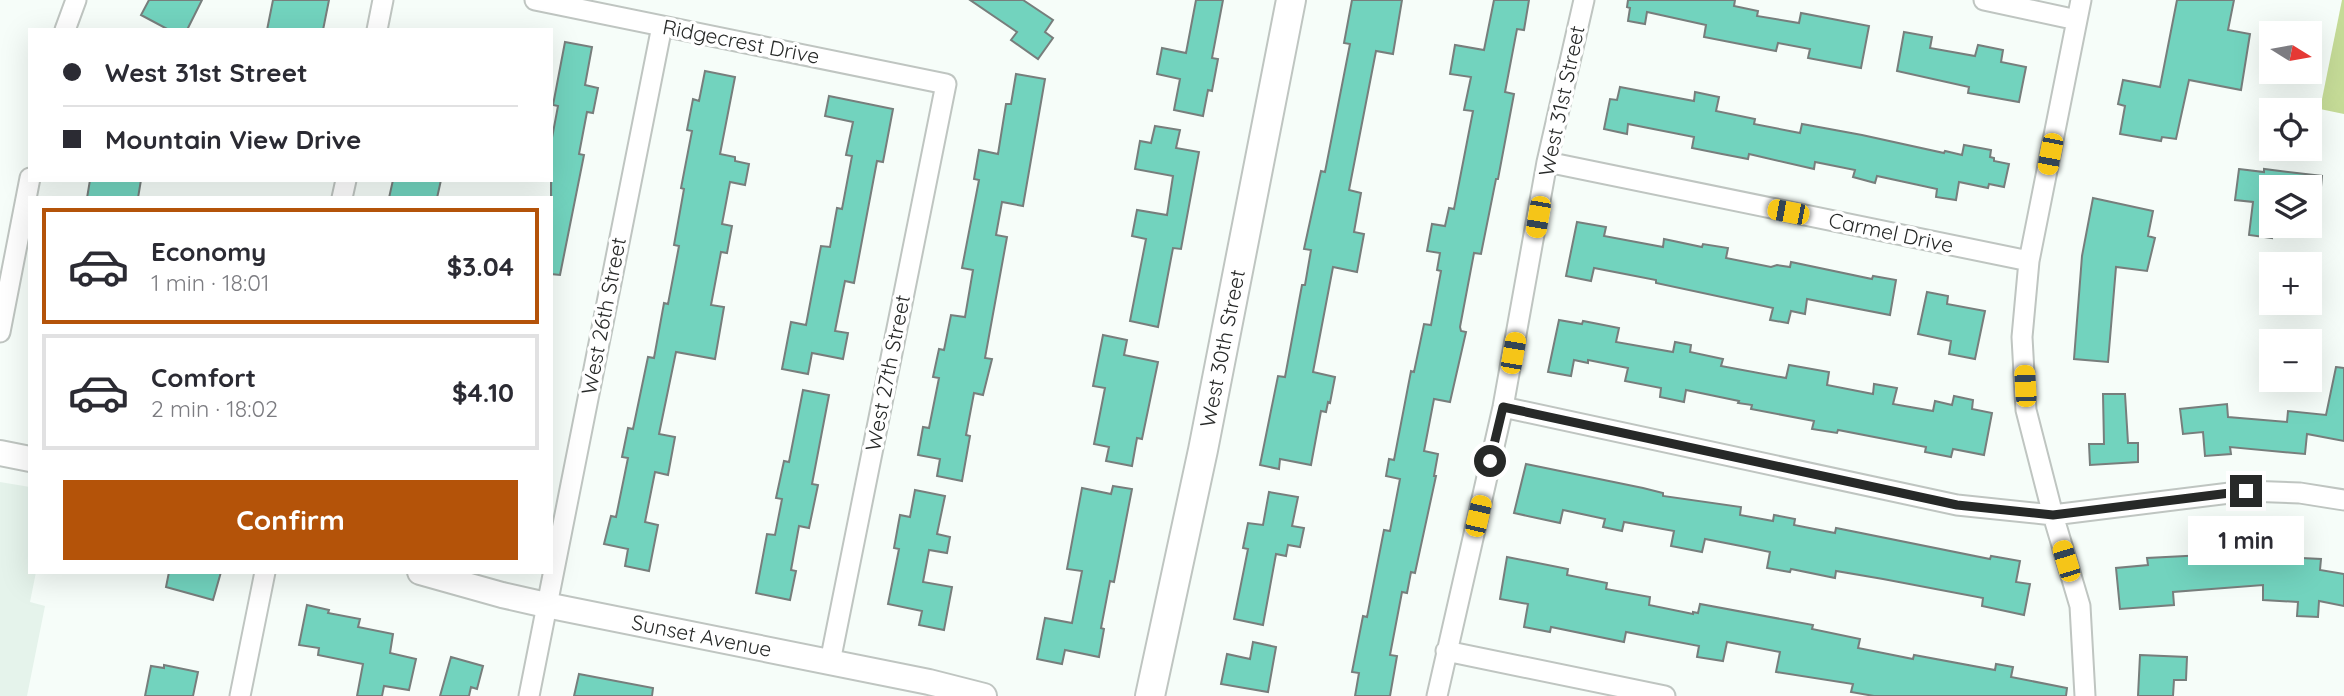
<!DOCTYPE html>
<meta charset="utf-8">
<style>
body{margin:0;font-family:Quicksand,sans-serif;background:#f2f2f3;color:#2b2b33;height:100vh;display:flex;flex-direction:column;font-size:26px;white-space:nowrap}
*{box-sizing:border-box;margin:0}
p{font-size:23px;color:#7c7c81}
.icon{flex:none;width:38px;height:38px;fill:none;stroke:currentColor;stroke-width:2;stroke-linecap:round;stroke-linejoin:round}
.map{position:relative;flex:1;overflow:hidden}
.drawer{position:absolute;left:28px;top:196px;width:525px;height:378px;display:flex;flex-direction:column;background:#fff;border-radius:0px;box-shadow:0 7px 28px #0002}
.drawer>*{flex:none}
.top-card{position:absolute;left:28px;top:28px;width:525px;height:154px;border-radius:0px;box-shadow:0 7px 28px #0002;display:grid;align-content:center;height:154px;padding:0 35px;background:#fff}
.needle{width:46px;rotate:101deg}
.fabs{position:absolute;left:2259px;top:21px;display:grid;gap:14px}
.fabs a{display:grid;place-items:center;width:63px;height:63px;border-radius:0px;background:#fff;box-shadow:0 7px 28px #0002;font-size:35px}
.end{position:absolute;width:32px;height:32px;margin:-16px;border:9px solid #272928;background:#fff;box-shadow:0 0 0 4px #fff}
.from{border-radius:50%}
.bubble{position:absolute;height:49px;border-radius:0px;background:#fff;box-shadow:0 7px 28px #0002;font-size:23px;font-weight:700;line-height:49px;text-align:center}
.car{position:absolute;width:21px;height:42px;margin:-21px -10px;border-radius:9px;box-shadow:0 0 5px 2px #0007;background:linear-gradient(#f5c518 24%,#345 0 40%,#f5c518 0 76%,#345 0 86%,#f5c518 0)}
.top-card b{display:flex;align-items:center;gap:24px;height:66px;font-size:26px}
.top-card b+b{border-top:2px solid #e1e1e2}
.top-card i{width:18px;height:18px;background:#2b2b33}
ul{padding:12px 0 0;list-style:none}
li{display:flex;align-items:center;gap:21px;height:116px;margin:0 14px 10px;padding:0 21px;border:4px solid #e1e1e2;border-radius:0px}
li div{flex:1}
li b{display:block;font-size:26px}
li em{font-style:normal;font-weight:700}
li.selected{border-color:#b45309}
li>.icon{width:63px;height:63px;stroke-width:1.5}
.button{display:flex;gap:14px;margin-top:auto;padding:14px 35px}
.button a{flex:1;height:80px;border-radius:0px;background:#b45309;color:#fff;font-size:28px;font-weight:700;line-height:80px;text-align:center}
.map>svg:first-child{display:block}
</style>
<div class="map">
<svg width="2344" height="696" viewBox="0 0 2344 696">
<rect width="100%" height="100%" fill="#f6fdf9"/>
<path fill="#e5f3eb" d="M 0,482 L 30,487 L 30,572 L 36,572 L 30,602 L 45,606 L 27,696 L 0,696 Z"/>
<path fill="#c5db97" d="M 2342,0 L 2344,0 L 2344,114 L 2320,109 Z"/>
<path fill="#72d3be" stroke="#777e7c" stroke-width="2" d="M 149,0 L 202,0 L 187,30 L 169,30 L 141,15 Z
M 273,0 L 329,0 L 323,30 L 267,30 Z
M 970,0 L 1023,0 L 1053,20 L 1045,32 L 1053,38 L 1038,59 L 1011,40 L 1017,32 Z
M 1196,0 L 1223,0 L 1212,58 L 1218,59 L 1212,91 L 1208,90 L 1203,116 L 1174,110 L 1180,79 L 1157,74 L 1162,48 L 1186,53 Z
M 1352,0 L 1402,0 L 1393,54 L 1376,51 L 1349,190 L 1361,193 L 1354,232 L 1364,234 L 1357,272 L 1333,267 L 1313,372 L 1335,377 L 1330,403 L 1328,402 L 1326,412 L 1321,411 L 1311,465 L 1280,459 L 1279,469 L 1260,465 L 1278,376 L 1285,377 L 1302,285 L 1305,285 L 1311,250 L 1304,249 L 1321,171 L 1325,172 L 1350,44 L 1344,43 Z
M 1494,0 L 1529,0 L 1524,30 L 1517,29 L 1505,92 L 1514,94 L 1498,179 L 1496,179 L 1481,254 L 1474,253 L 1460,327 L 1461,331 L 1466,332 L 1450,402 L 1434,399 L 1424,451 L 1438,454 L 1434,476 L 1436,476 L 1415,573 L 1411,572 L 1407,593 L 1402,592 L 1390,655 L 1397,656 L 1390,696 L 1355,696 L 1359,673 L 1352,672 L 1363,616 L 1367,617 L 1384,530 L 1390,531 L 1400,479 L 1386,476 L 1389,459 L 1394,460 L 1411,371 L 1414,372 L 1424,324 L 1431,325 L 1441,271 L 1437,270 L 1440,253 L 1427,251 L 1432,224 L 1445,226 L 1449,208 L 1454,209 L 1473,111 L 1464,110 L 1471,77 L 1450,74 L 1455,45 L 1484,50 Z
M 1628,0 L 1735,0 L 1734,6 L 1758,11 L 1757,16 L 1799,23 L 1801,13 L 1869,26 L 1861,68 L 1808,58 L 1810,49 L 1778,43 L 1776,51 L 1704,37 L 1706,25 L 1647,12 L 1645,24 L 1628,21 L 1630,8 L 1627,7 Z
M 2177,0 L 2234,0 L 2228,30 L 2250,34 L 2241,90 L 2189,80 L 2176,139 L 2162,137 L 2161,141 L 2120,134 L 2125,106 L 2118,104 L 2123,80 L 2160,87 Z
M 1904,32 L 1932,37 L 1930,48 L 1975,56 L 1978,45 L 2003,50 L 2001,62 L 2026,67 L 2019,102 L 1968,93 L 1969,87 L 1897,71 Z
M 565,42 L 592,47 L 585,85 L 598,88 L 593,113 L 587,112 L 579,154 L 584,155 L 560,275 L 551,274 L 551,143 L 558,106 L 553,105 Z
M 705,71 L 735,77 L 720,154 L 735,157 L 735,161 L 749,164 L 745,185 L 730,182 L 722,224 L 732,226 L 727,253 L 721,252 L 711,305 L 724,307 L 715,359 L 676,352 L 659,434 L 675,437 L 668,475 L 655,472 L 645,522 L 658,525 L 649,571 L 625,566 L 628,549 L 604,544 L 611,516 L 616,517 L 628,458 L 622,457 L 628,428 L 633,429 L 648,357 L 654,358 L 664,303 L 668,304 L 679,246 L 674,245 L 684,189 L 681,188 L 692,131 L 687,130 L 693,99 L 699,101 Z
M 1016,74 L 1045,79 L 1023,206 L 1002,202 L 996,235 L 1007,237 L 985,358 L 992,359 L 983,395 L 974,393 L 966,435 L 970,436 L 962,481 L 937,476 L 940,459 L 918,455 L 923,427 L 929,428 L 939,378 L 933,377 L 939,349 L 944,350 L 951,315 L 965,317 L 973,270 L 962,268 L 979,180 L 974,179 L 979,150 L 998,154 L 1006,104 L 1011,104 Z
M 1620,87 L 1694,101 L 1695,92 L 1719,97 L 1716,111 L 1755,119 L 1754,124 L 1800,133 L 1802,124 L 1862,135 L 1944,153 L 1945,151 L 1962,155 L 1964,145 L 1991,150 L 1990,157 L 1994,158 L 1994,161 L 2009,164 L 2004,187 L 1989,184 L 1988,188 L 1959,182 L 1956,200 L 1936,197 L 1937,189 L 1877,176 L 1875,183 L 1853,177 L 1855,170 L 1815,162 L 1814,169 L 1749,154 L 1748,159 L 1722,154 L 1692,148 L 1694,137 L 1628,124 L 1627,134 L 1604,129 L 1610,99 L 1617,100 Z
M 829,96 L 893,109 L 883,162 L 877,161 L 854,283 L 845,281 L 835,331 L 848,333 L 843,359 L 812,353 L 808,374 L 782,369 L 791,322 L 806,325 L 821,246 L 830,247 L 837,208 L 842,209 L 852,156 L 846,155 L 853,122 L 825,116 Z
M 1155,126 L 1180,130 L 1176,148 L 1199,152 L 1181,249 L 1173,248 L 1158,327 L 1130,321 L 1146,239 L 1132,236 L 1137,210 L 1167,215 L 1173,176 L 1135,169 L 1140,141 L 1151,143 Z
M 2239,169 L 2264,172 L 2264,169 L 2322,176 L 2321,187 L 2272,187 L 2272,238 L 2249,235 L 2253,202 L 2235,200 Z
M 90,180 L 141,180 L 138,198 L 87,198 Z
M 393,180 L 441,180 L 437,198 L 389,198 Z
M 2093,198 L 2153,211 L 2148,236 L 2155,238 L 2147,271 L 2116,267 L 2108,362 L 2074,359 L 2082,256 Z
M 1577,222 L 1606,227 L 1604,236 L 1663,247 L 1664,239 L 1702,247 L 1703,244 L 1728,248 L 1726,258 L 1771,267 L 1777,265 L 1790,267 L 1791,262 L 1872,279 L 1873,276 L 1896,280 L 1890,315 L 1807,299 L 1805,314 L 1791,311 L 1788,323 L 1770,320 L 1773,308 L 1656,283 L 1656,280 L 1594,268 L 1591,281 L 1566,276 Z
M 1927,292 L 1948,296 L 1947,304 L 1985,311 L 1975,359 L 1949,354 L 1951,341 L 1918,334 Z
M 1559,320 L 1582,324 L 1583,321 L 1619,328 L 1616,342 L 1673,352 L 1675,342 L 1691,345 L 1690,352 L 1723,359 L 1721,366 L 1786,378 L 1789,365 L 1829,372 L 1827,385 L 1873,394 L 1874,384 L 1897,388 L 1893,404 L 1933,411 L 1935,401 L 1952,405 L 1954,396 L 1973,400 L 1972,409 L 1992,413 L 1984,455 L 1953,449 L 1951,457 L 1925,452 L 1926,447 L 1838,430 L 1837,433 L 1812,429 L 1814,421 L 1751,409 L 1752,405 L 1738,403 L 1739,401 L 1686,390 L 1684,402 L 1660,397 L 1661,388 L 1625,381 L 1628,368 L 1588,360 L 1588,363 L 1574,360 L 1571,376 L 1548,372 Z
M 1103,335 L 1127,340 L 1124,355 L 1158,362 L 1142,439 L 1137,438 L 1132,466 L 1106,461 L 1109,447 L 1094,444 L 1105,388 L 1093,386 Z
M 2336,367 L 2344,368 L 2344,441 L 2307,434 L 2305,454 L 2230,447 L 2231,454 L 2205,456 L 2203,432 L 2183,434 L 2180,409 L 2227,404 L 2228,417 L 2287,422 L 2288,411 L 2326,415 Z
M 803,390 L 829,395 L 812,484 L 818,485 L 809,528 L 799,526 L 791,570 L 796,571 L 790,600 L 756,593 L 767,534 L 775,535 L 782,499 L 776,498 L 784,461 L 789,462 Z
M 2103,394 L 2125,394 L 2128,443 L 2138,443 L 2138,462 L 2090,465 L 2089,444 L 2104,444 Z
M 1526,464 L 1643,488 L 1663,493 L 1663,496 L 1741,507 L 1740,515 L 1773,521 L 1774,515 L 1795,519 L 1794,525 L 1835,533 L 1836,528 L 1990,559 L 1991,556 L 2020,561 L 2016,582 L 2030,584 L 2024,615 L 1982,606 L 1983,598 L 1883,579 L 1836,571 L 1835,578 L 1791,569 L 1790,572 L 1767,568 L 1770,552 L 1746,547 L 1705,539 L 1702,552 L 1671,546 L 1674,531 L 1624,522 L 1622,531 L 1603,527 L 1605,519 L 1563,510 L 1560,523 L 1514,513 Z
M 1113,486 L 1132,489 L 1114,582 L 1110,581 L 1101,628 L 1104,629 L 1099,657 L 1065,650 L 1062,664 L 1037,659 L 1045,618 L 1072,623 L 1082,571 L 1067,569 L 1082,488 L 1111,494 Z
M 915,490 L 945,496 L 937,534 L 950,537 L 947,553 L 929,550 L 923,582 L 952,587 L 944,630 L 919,625 L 922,611 L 888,604 L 899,549 L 894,548 L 900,515 L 910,517 Z
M 1269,492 L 1298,497 L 1292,526 L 1304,528 L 1300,547 L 1288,545 L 1286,556 L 1276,554 L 1263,625 L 1234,619 L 1248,549 L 1243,548 L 1248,523 L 1263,525 Z
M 2244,553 L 2244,555 L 2321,559 L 2320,570 L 2344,574 L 2344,606 L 2319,601 L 2318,617 L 2297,616 L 2298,602 L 2263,600 L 2263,585 L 2173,592 L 2174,605 L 2120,609 L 2116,568 L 2148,565 L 2147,558 Z
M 1507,557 L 1568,569 L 1567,575 L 1607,583 L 1606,589 L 1650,597 L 1649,605 L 1693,614 L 1693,612 L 1698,613 L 1700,604 L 1813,625 L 1812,629 L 1860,639 L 1858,648 L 1913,659 L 1914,655 L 1995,670 L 1996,664 L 2013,667 L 2011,677 L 2067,688 L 2066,696 L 1874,696 L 1851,692 L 1853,684 L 1776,672 L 1780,652 L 1727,642 L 1723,661 L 1697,657 L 1699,646 L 1626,632 L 1624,642 L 1551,627 L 1550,632 L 1524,627 L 1528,604 L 1500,599 Z
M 169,572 L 221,572 L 213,600 L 166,587 Z
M 307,605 L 329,610 L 328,613 L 360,619 L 358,627 L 393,634 L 390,653 L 416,659 L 409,690 L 384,686 L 382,696 L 357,696 L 363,664 L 318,655 L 319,648 L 299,645 Z
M 1253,642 L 1276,647 L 1268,692 L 1221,684 L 1227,654 L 1250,659 Z
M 2140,655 L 2187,657 L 2186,680 L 2174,680 L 2173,696 L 2138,696 Z
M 451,657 L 483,666 L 477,689 L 471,687 L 469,696 L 440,696 Z
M 164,665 L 198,672 L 193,696 L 145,696 L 151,666 L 164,668 Z
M 579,674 L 653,688 L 652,696 L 574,696 Z"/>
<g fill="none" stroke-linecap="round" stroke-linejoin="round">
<g stroke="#bfc5c1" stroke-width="23">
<path id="minor" d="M 535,0 L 946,84 L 830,662
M 1984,0 L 2077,20
M 2081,0 L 2029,261 L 2022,337 L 2026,410 L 2053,515 L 2080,606 L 2085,696
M 65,30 L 76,0
M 377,30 L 383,0
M 1547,162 L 2029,261
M 342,198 L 346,180
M 0,332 L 30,178
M 1503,407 L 1957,505 L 2053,515 L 2246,491 L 2300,493 L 2344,500
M 1446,651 L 1665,696
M 240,696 L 265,572
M 529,696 L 662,26
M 1437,696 L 1503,407 L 1547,162 L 1584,0"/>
</g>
<g stroke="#bfc5c1" stroke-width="28">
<g id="tertiary">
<path d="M 0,453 L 30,459"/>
<path id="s1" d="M 420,572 L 502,595 L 546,605 L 929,682 L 984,696"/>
</g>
</g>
<g stroke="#bfc5c1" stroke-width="32">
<g id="secondary">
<path id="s2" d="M 1150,696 L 1203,450 L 1291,0"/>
</g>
</g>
<use href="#minor" stroke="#fff" stroke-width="19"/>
<use href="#tertiary" stroke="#fff" stroke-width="24"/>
<use href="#secondary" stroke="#fff" stroke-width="28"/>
</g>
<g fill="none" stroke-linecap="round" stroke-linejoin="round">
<path stroke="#272928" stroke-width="9" d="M 1490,461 L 1503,407 L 1957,505 L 2053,515 L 2246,491"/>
</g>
<g text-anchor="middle" stroke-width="7" stroke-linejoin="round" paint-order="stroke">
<g font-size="21" fill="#272928" stroke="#fff">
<text transform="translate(741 42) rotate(11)" y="7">Ridgecrest Drive</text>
<text transform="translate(1562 101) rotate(-78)" y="7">West 31st Street</text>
<text transform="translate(1891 233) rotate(12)" y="7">Carmel Drive</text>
<text transform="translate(604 316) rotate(-79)" y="7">West 26th Street</text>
<text dy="7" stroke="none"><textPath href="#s2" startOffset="355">West 30th Street</textPath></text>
<text transform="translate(888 373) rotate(-79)" y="7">West 27th Street</text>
<text dy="7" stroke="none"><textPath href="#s1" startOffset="289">Sunset Avenue</textPath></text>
</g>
</g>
</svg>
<div class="fabs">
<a><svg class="needle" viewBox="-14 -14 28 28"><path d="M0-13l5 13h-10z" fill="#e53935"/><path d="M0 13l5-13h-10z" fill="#7c7c81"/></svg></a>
<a><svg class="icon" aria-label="locate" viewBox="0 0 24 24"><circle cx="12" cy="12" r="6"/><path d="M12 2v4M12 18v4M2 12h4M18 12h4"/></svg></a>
<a><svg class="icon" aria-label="layers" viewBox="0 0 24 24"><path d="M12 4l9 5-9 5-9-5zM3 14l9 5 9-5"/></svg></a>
<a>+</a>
<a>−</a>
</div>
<i class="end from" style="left:1490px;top:461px"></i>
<i class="end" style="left:2246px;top:491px"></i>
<div class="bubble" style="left:2188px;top:516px;width:116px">1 min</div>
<i class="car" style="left:2050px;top:154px;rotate:191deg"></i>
<i class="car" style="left:1788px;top:212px;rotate:281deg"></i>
<i class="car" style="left:1538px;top:217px;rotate:190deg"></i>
<i class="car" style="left:1513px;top:353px;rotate:10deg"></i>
<i class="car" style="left:2025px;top:386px;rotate:357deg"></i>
<i class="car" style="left:1478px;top:516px;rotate:13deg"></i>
<i class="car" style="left:2066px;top:561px;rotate:343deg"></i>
<div class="top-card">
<b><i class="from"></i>West 31st Street</b>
<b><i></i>Mountain View Drive</b>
</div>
<section class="drawer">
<ul>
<li class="selected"><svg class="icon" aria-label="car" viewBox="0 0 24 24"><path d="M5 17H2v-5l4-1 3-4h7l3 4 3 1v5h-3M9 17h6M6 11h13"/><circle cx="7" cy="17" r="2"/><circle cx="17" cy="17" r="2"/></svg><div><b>Economy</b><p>1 min · 18:01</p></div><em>$3.04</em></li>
<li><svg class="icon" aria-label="car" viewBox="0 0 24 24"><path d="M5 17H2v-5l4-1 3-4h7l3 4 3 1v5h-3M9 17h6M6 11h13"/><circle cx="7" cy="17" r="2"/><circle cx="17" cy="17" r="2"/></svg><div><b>Comfort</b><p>2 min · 18:02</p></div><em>$4.10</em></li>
</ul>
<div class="button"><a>Confirm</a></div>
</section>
</div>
